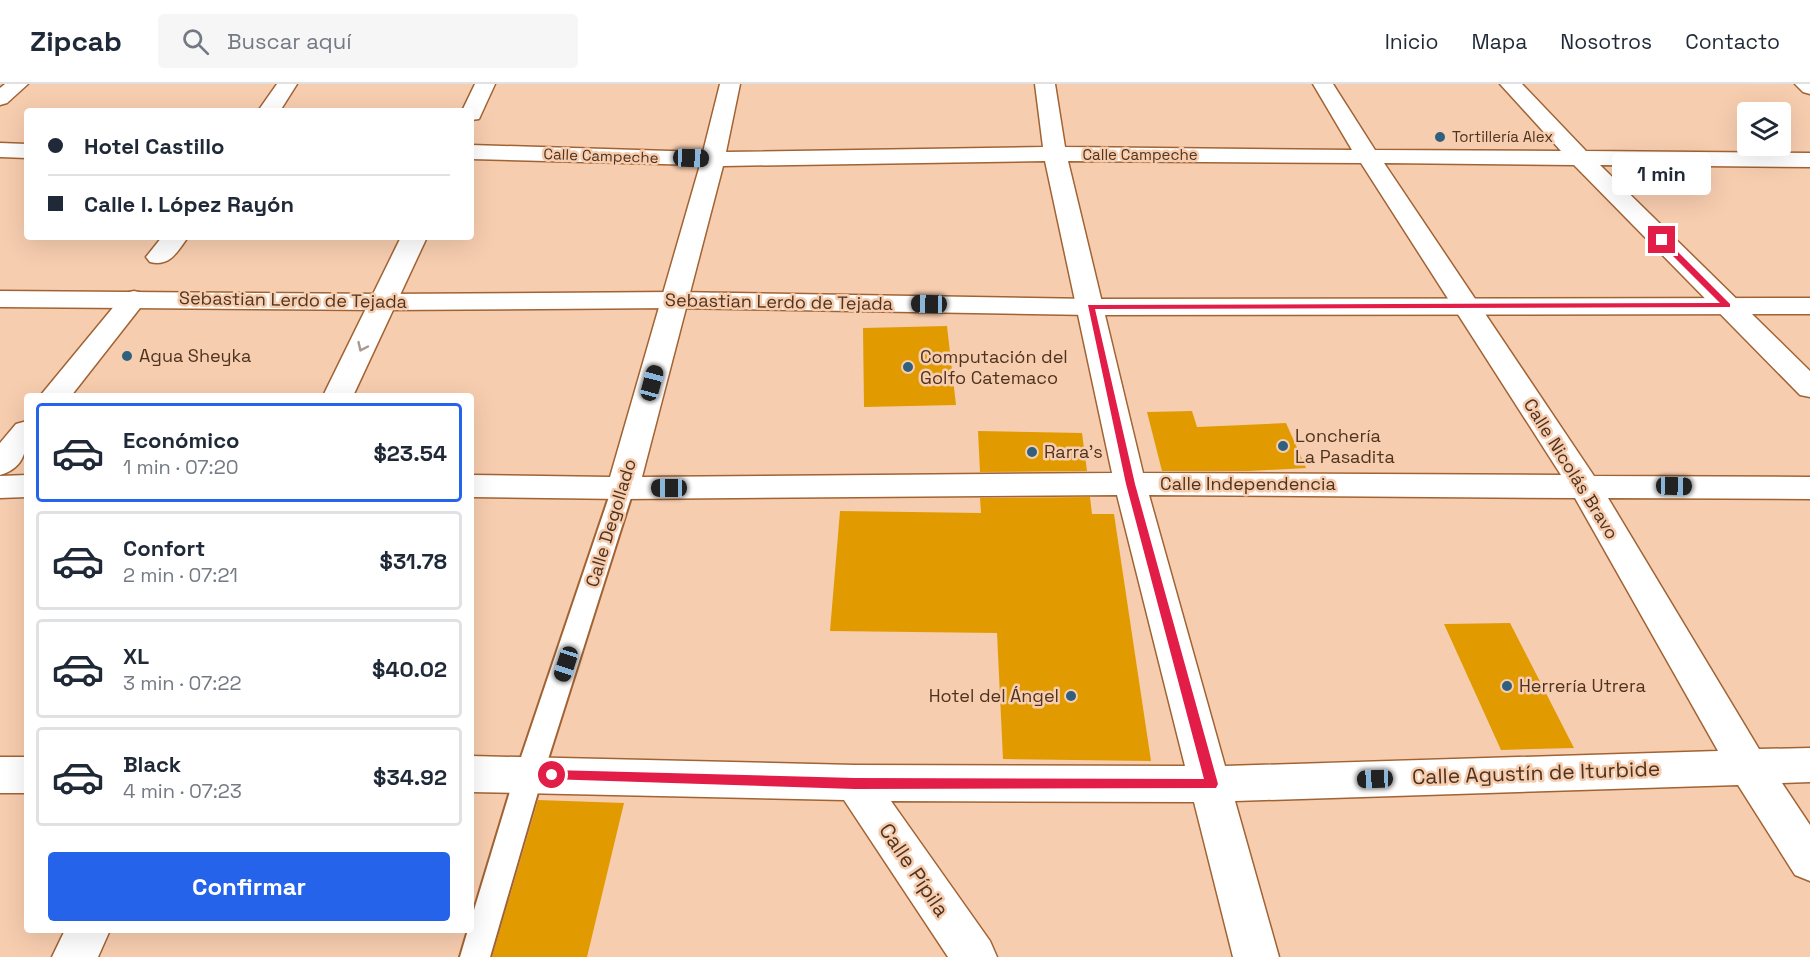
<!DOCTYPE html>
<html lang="es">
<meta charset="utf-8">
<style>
body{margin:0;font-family:"Space Grotesk",sans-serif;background:#f6f6f7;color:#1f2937;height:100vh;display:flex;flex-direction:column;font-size:22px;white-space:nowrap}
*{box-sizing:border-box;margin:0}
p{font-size:20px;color:#747a83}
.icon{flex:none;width:33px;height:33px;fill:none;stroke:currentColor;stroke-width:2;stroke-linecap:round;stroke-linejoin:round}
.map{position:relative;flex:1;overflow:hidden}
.sheet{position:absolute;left:24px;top:309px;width:450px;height:540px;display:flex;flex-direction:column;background:#fff;border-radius:6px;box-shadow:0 6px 24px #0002}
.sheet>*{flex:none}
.top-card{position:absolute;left:24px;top:24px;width:450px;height:132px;border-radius:6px;box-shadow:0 6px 24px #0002;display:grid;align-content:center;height:132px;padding:0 24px;background:#fff}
.buttons{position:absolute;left:1737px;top:18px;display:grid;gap:12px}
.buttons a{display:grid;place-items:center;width:54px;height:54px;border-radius:6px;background:#fff;box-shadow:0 6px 24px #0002;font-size:30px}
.end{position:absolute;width:27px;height:27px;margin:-14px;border:8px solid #e11d48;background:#fff;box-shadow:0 0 0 3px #fff}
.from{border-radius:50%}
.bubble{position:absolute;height:42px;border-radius:6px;background:#fff;box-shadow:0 6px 24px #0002;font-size:20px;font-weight:700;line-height:42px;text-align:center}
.car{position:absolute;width:18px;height:36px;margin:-18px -9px;border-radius:8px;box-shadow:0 0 4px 2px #0007;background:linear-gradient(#222 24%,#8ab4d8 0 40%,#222 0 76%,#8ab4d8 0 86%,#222 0)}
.top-card b{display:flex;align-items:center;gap:21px;height:57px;font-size:22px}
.top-card b+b{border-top:2px solid #e0e1e3}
.top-card i{width:15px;height:15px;background:#1f2937}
ul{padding:10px 0 0;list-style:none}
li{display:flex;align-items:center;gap:18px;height:99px;margin:0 12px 9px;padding:0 12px;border:3px solid #e0e1e3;border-radius:6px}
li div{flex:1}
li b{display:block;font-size:22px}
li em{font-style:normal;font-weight:700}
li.selected{border-color:#2563eb}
li>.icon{width:54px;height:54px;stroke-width:1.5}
.button{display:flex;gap:12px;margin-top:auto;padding:12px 24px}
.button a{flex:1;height:69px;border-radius:6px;background:#2563eb;color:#fff;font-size:24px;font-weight:700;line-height:69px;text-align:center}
header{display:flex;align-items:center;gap:36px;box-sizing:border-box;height:84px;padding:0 30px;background:#fff;border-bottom:2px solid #e0e1e3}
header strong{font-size:28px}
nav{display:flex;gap:33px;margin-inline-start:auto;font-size:21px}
.search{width:420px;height:54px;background:#f6f6f7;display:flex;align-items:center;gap:15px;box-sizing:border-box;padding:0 21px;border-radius:6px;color:#747a83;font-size:22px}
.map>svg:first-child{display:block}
</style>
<header>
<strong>Zipcab</strong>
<div class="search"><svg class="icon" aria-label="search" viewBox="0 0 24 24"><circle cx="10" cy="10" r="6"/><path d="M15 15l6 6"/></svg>Buscar aquí</div>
<nav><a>Inicio</a><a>Mapa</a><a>Nosotros</a><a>Contacto</a></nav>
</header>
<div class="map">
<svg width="1810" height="873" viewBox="0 0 1810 873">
<rect width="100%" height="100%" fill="#f7cdaf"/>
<path fill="#e19b00" d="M 947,242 L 956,321 L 864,323 L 863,244 Z
M 1192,327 L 1197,343 L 1286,339 L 1306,384 L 1249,387 L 1162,387 L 1147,328 Z
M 978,347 L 1082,349 L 1087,387 L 980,388 Z
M 1090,413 L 1092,430 L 1114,430 L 1151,677 L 1003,675 L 997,549 L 830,547 L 840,427 L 981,429 L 980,414 Z
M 1510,539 L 1574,664 L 1501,666 L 1444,540 Z
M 538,716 L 624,719 L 587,873 L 492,873 Z"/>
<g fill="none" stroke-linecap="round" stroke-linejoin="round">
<g stroke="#a16333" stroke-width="4">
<path id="lane" d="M 623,396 L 631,399 L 634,404 L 543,691 L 490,873 L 460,873 L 468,846 L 471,846 L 471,836 L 515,691 L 612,404 L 615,399 Z"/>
</g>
<g stroke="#a16333" stroke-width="3">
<path id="street" d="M 5,0 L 28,0 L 7,19 L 0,21 L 0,4 Z
M 277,0 L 297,0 L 280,27 L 258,27 Z
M 475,0 L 495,0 L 479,35 L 471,36 L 471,27 L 462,27 Z
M 720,0 L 740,0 L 726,68 L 1043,63 L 1035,0 L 1055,0 L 1065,63 L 1352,66 L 1313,0 L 1333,0 L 1375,66 L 1561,67 L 1500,0 L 1522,0 L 1586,67 L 1810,69 L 1810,83 L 1600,81 L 1810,287 L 1810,313 L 1800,311 L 1574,81 L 1384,79 L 1594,392 L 1810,393 L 1810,415 L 1608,414 L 1759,665 L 1810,664 L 1810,698 L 1782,699 L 1810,741 L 1810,797 L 1795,791 L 1738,701 L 1235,717 L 1279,873 L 1233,873 L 1194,718 L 891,717 L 990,857 L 997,873 L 948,873 L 844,716 L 471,708 L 471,672 L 855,681 L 1185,682 L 1117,411 L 623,415 L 471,413 L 471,391 L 610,393 L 700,81 L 471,75 L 471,61 L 703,68 ZM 1045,77 L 1112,389 L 642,393 L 723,82 ZM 1068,77 L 1361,79 L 1561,391 L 1143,389 ZM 1149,411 L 1575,414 L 1718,667 L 1225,682 Z
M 1795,0 L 1810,0 L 1810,10 L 1803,8 Z
M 0,59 L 27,60 L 27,74 L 0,73 Z
M 162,153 L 188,153 C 177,168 170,183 150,178 L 146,173 Z
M 401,153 L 427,153 L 353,312 L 323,312 Z
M 134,207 L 143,209 L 147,215 L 71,312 L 40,312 L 125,209 Z
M 27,337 C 27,361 28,383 0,391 L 0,359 L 16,340 Z
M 27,391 L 27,413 L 0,414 L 0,392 Z
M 0,673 L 27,673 L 27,709 L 0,709 Z
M 65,846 L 110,846 L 98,873 L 52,873 Z"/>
</g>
<g stroke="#a16333" stroke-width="3">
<path id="secondary" d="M 0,207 L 383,210 L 675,208 L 1091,215 L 1810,214 L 1810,230 L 1091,231 L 675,224 L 383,226 L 0,223 Z"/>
</g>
<use href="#lane" fill="#fff" fill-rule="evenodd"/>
<use href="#street" fill="#fff" fill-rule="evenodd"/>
<use href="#secondary" fill="#fff" fill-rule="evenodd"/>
</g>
<defs><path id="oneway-chevron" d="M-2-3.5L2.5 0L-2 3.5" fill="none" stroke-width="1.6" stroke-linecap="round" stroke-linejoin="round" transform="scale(1.5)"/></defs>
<use stroke="#a7998f" href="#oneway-chevron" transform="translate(362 263) rotate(115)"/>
<path fill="#e11d48" d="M 1659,155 L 1665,155 L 1730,220 L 1730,223 L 1095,225 L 1135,400 L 1218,700 L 1216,704 L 855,705 L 548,695 L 547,691 L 552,686 L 855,694 L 1204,695 L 1126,400 L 1088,221 L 1720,219 L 1659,158 Z"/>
<g fill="#2f617e" stroke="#f7cdaf" stroke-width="2">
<circle cx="1440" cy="53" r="6"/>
<circle cx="127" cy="272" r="6"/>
<circle cx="908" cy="283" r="6"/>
<circle cx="1283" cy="362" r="6"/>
<circle cx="1032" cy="368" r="6"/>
<circle cx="1507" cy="602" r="6"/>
<circle cx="1071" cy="612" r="6"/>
</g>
<g text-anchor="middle" stroke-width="5" stroke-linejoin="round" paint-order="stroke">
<g font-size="15" fill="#4f331f" stroke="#f7cdaf" text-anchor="start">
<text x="1452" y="58">Tortillería Alex</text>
</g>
<g font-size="15" fill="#4f331f" stroke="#f7cdaf">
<text x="1140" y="76">Calle Campeche</text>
<text transform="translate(601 72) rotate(2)" y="5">Calle Campeche</text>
</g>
<g font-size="18" fill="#4f331f" stroke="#f7cdaf">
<text transform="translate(293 216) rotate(1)" y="6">Sebastian Lerdo de Tejada</text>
<text transform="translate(779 218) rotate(1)" y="6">Sebastian Lerdo de Tejada</text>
<text transform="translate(1571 385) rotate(58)" y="6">Calle Nicolás Bravo</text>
<text x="1248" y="406">Calle Independencia</text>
<text transform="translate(611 439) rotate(-73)" y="6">Calle Degollado</text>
</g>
<g font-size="18" fill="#4f331f" stroke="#f7cdaf" text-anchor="start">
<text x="139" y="278">Agua Sheyka</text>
<text x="920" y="279">Computación del<tspan x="920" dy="21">Golfo Catemaco</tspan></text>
<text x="1295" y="358">Lonchería<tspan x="1295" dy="21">La Pasadita</tspan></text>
<text x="1044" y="374">Rarra's</text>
<text x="1519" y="608">Herrería Utrera</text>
<text x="1059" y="618" text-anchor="end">Hotel del Ángel</text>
</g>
<g font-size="21" fill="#4f331f" stroke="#f7cdaf">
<text transform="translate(1536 689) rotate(-2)" y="7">Calle Agustín de Iturbide</text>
<text transform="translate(914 786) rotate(56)" y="7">Calle Pípila</text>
</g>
</g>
</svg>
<div class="buttons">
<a><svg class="icon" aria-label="layers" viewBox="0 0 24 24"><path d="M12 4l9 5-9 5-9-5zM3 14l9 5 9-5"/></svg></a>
</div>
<i class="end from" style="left:552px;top:691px"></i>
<i class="end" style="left:1662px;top:156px"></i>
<div class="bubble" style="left:1612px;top:69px;width:99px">1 min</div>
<i class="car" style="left:691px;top:74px;rotate:92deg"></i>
<i class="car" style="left:929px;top:220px;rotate:271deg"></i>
<i class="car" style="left:652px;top:299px;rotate:15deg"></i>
<i class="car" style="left:1674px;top:402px;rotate:91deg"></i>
<i class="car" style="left:669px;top:404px;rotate:270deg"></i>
<i class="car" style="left:566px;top:580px;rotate:198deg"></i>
<i class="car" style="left:1375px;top:695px;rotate:268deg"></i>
<div class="top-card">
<b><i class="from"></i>Hotel Castillo</b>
<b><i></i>Calle I. López Rayón</b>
</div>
<section class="sheet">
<ul>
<li class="selected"><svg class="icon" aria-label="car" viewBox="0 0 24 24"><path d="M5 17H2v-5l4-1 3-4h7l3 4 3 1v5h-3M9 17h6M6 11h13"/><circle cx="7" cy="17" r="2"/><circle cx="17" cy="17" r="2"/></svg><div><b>Económico</b><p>1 min · 07:20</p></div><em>$23.54</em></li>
<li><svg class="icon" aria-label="car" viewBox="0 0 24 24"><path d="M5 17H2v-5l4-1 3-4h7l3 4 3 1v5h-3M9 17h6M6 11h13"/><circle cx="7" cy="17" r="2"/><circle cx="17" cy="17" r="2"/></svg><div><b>Confort</b><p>2 min · 07:21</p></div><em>$31.78</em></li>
<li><svg class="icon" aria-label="car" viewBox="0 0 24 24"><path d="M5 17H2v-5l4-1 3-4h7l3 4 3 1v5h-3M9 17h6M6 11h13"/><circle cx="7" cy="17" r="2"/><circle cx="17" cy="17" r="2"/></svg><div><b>XL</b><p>3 min · 07:22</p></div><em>$40.02</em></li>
<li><svg class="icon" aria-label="car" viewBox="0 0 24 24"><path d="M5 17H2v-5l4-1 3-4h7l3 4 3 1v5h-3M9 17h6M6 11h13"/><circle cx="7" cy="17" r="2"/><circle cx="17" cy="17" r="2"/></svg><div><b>Black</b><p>4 min · 07:23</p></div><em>$34.92</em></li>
</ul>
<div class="button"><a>Confirmar</a></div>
</section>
</div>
